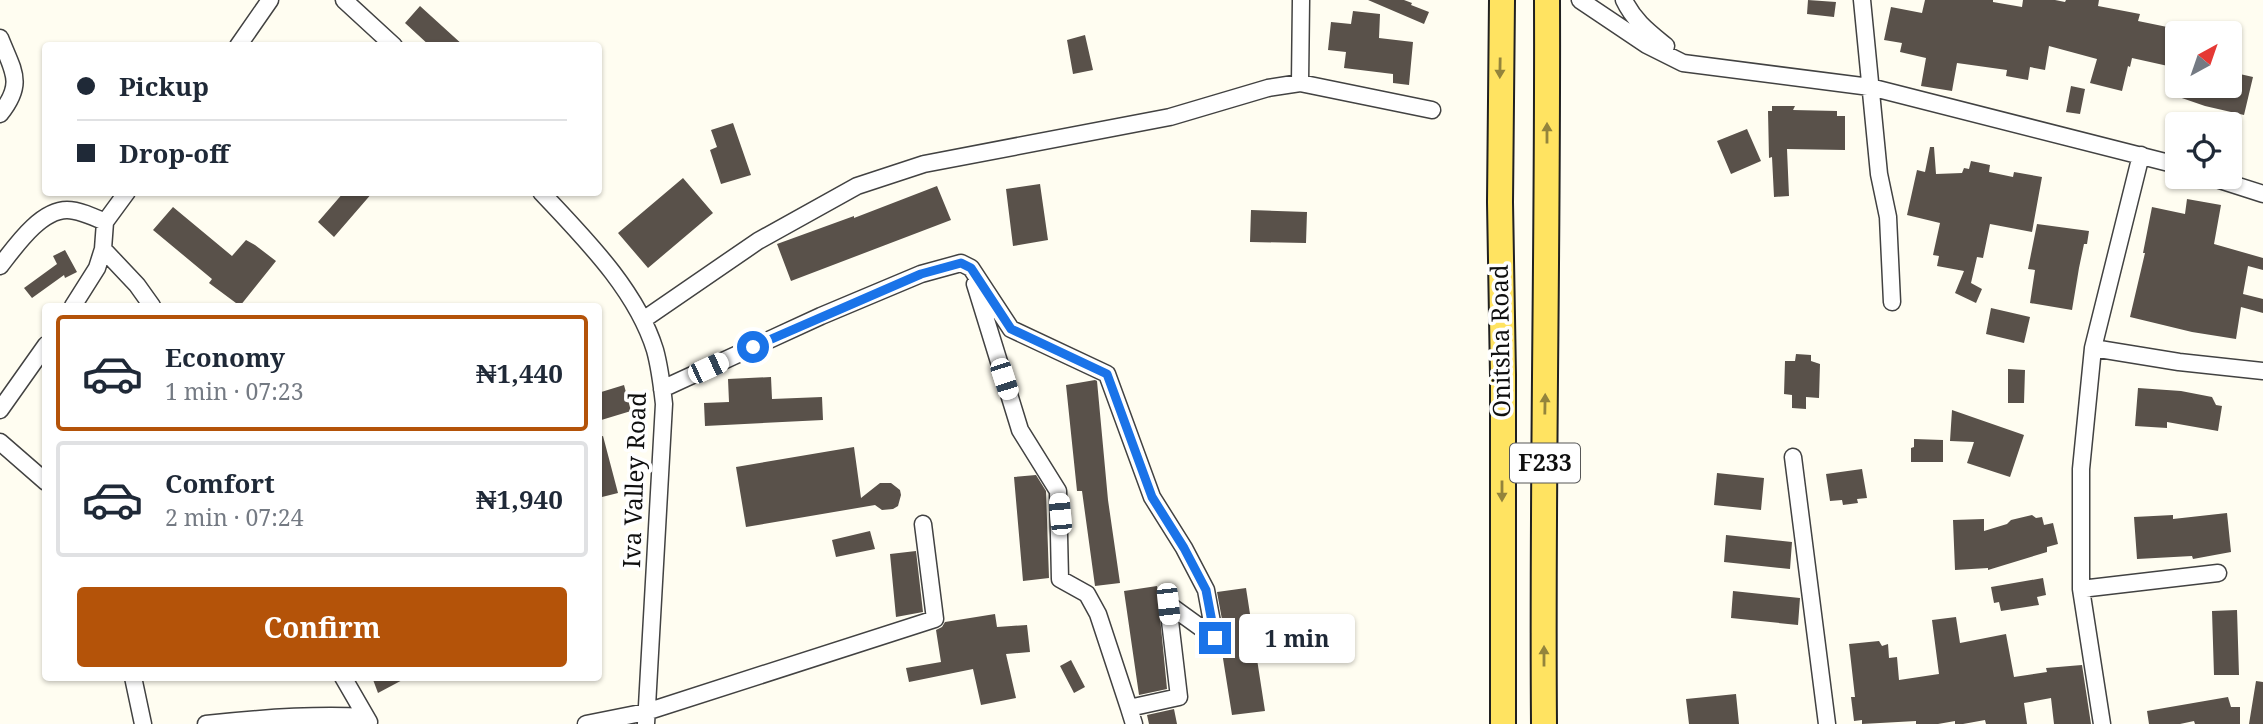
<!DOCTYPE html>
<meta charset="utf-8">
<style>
body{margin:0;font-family:"Noto Serif",serif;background:#f6f6f7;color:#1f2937;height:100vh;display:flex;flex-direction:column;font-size:26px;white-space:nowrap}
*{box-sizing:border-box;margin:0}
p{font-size:23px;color:#747a83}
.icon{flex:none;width:38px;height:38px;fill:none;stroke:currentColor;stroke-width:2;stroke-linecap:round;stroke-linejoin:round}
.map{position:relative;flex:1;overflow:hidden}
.panel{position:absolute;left:42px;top:303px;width:560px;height:378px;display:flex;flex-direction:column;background:#fff;border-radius:7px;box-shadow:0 2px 5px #0004}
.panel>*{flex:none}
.top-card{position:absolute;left:42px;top:42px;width:560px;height:154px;border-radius:7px;box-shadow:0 2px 5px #0004;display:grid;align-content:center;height:154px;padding:0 35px;background:#fff}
.needle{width:46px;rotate:40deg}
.controls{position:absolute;left:2165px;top:21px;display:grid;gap:14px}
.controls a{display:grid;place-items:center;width:77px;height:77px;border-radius:7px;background:#fff;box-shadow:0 2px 5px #0004;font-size:35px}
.end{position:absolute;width:32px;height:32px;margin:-16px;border:9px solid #1a73e8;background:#fff;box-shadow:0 0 0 4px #fff}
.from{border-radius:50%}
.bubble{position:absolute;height:49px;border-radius:7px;background:#fff;box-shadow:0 2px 5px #0004;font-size:23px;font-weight:700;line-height:49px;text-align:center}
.car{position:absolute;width:21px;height:42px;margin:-21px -10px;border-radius:9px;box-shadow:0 0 5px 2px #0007;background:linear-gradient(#fff 24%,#345 0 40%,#fff 0 76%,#345 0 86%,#fff 0)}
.top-card b{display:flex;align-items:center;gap:24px;height:66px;font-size:26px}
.top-card b+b{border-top:2px solid #e0e1e3}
.top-card i{width:18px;height:18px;background:#1f2937}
ul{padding:12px 0 0;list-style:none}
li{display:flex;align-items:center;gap:21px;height:116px;margin:0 14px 10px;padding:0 21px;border:4px solid #e0e1e3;border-radius:7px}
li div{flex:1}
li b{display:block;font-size:26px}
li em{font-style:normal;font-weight:700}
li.active{border-color:#b45309}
li>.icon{width:63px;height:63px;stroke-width:1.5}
.primary-button{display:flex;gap:14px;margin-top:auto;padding:14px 35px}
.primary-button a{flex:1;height:80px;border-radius:7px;background:#b45309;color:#fff;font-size:28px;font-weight:700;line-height:80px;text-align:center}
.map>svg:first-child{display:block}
</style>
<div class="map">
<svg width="2263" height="724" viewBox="0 0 2263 724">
<rect width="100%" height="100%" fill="#fffdf1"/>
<path fill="#59514a" d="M 1368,0 L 1404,0 L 1412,3 L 1411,5 L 1429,12 L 1424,24 Z
M 1808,0 L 1836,2 L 1834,17 L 1807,14 Z
M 1925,0 L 1993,0 L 1993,2 L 2022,7 L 2023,0 L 2055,0 L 2065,2 L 2066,0 L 2099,0 L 2098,6 L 2140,14 L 2138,21 L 2177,29 L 2177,68 L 2132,58 L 2130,67 L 2128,66 L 2122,91 L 2090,83 L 2097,59 L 2049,46 L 2045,70 L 2030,67 L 2028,80 L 2006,76 L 2007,70 L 1957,63 L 1952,91 L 1921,86 L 1926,58 L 1900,52 L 1902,43 L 1884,40 L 1891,7 L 1922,13 Z
M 420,6 L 464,46 L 430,46 L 405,23 Z
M 1353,11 L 1380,14 L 1379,38 L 1413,42 L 1409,85 L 1393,83 L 1393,74 L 1344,68 L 1346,52 L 1328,50 L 1331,22 L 1351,24 Z
M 1085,35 L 1093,70 L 1073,74 L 1067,40 Z
M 2231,72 L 2253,77 L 2244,115 L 2205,106 L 2176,96 L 2179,86 L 2230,86 Z
M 2071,86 L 2085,89 L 2080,114 L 2066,112 Z
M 1772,106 L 1795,106 L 1793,110 L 1837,111 L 1837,116 L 1845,116 L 1845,150 L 1787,149 L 1789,196 L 1774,197 L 1772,157 L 1769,158 L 1768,111 L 1772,111 Z
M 733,123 L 751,175 L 721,184 L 710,150 L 717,147 L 711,130 Z
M 1747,129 L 1761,161 L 1731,174 L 1717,141 Z
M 1930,147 L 1934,147 L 1936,174 L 1962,173 L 1964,168 L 1969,169 L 1971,161 L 1990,165 L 1989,172 L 2013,177 L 2014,172 L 2042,177 L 2032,232 L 1990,224 L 1983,258 L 1977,257 L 1971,283 L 1982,289 L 1976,303 L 1955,293 L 1964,271 L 1937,266 L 1939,256 L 1933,255 L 1940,223 L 1907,215 L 1917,170 L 1925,172 Z
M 683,178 L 713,213 L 648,268 L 618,233 Z
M 1040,184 L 1048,240 L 1013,246 L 1006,189 Z
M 937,186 L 951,220 L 791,281 L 777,244 L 854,216 L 854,218 Z
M 344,192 L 373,192 L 334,237 L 318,222 Z
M 2187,199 L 2221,205 L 2214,244 L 2263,258 L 2263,270 L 2248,266 L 2243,294 L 2263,299 L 2263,313 L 2241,307 L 2236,339 L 2192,332 L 2130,317 L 2145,253 L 2143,253 L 2152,207 L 2185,214 Z
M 173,207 L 232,256 L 246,240 L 255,245 L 276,261 L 240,306 L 209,283 L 212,279 L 153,230 Z
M 1251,210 L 1307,212 L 1306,243 L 1250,242 Z
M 2037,224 L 2089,231 L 2087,244 L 2084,244 L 2079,268 L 2072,310 L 2030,303 L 2035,270 L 2028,269 Z
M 65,250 L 77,272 L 65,278 L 64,275 L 32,298 L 24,288 L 57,264 L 53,256 Z
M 1991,308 L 2030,317 L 2024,343 L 1986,334 Z
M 1796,354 L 1811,355 L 1811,361 L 1820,364 L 1819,398 L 1806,397 L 1806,409 L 1792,408 L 1792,395 L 1784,394 L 1785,361 L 1795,361 Z
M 2008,369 L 2025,370 L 2024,403 L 2008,403 Z
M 771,377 L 772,399 L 822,397 L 823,420 L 705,426 L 704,403 L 729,402 L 728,379 Z
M 1095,380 L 1097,381 L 1108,500 L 1120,583 L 1095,586 L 1082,491 L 1077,491 L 1066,385 Z
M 624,385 L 631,411 L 598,421 L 598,393 Z
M 2138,388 L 2181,391 L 2212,397 L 2216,405 L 2222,406 L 2218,431 L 2167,422 L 2167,428 L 2135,426 Z
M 1952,410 L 2024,435 L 2010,477 L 1967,463 L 1974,442 L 1950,441 Z
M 603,436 L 618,493 L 598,498 L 598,437 Z
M 1914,439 L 1943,440 L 1943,462 L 1911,462 L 1911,448 L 1914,447 Z
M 854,447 L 861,498 L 880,483 L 891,483 L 900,490 L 901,495 L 898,506 L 893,509 L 882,510 L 875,505 L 746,527 L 736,467 Z
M 1862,469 L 1867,498 L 1857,499 L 1858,503 L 1843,505 L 1842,500 L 1830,501 L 1826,474 Z
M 1717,473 L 1764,478 L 1761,510 L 1714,505 Z
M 1036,475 L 1046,491 L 1049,578 L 1023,581 L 1014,477 Z
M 2227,513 L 2231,552 L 2193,559 L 2192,556 L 2137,559 L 2134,517 L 2173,515 L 2173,519 Z
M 2032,515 L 2036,518 L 2042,517 L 2044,525 L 2053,523 L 2058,544 L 2047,547 L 2047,552 L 1988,570 L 1988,568 L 1955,570 L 1953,520 L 1984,519 L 1984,531 L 2007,524 L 2011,520 Z
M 870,531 L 875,549 L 836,557 L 832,540 Z
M 1726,535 L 1792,542 L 1790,569 L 1724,562 Z
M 916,551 L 923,612 L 896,617 L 890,554 Z
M 2043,578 L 2046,595 L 2037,597 L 2039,605 L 2001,611 L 1999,602 L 1994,603 L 1991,587 Z
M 1157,586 L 1167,689 L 1139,695 L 1124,591 Z
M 1246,588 L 1265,711 L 1232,715 L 1221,646 L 1225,642 L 1225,636 L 1217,592 Z
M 1733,591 L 1800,598 L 1798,625 L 1731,618 Z
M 2237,610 L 2239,675 L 2214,675 L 2212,611 Z
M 995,614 L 997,627 L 1027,625 L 1030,652 L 1006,654 L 1016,698 L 981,705 L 973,669 L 909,682 L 906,668 L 941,662 L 936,630 L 942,627 L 945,622 Z
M 1956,617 L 1960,643 L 2006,634 L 2014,677 L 2047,672 L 2046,668 L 2082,665 L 2091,724 L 2054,724 L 2051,698 L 2024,703 L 2027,724 L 1986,724 L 1985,720 L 1963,724 L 1955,724 L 1955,721 L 1938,724 L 1916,724 L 1916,721 L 1862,724 L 1862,720 L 1854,721 L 1851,697 L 1855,697 L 1849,644 L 1879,641 L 1882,646 L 1888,644 L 1889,658 L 1897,657 L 1899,680 L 1939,674 L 1932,620 Z
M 1071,660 L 1085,687 L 1074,693 L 1060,666 Z
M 372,677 L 408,677 L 378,693 Z
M 2256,681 L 2263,682 L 2263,724 L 2249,724 Z
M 1736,694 L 1739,724 L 1689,724 L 1686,699 Z
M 2228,697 L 2231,707 L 2240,707 L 2240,724 L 2195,724 L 2194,721 L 2180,724 L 2149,724 L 2147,711 Z
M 1174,709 L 1177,724 L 1149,724 L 1147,715 Z"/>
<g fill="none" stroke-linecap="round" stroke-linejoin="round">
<g stroke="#424242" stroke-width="19">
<path id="minor" d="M 344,0 L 394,46
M 1580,0 L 1647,45 L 1683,63 L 1870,87 L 2177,165
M 1624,0 C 1634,21 1649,32 1666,46
M 1862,0 L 1879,174 L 1888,217 L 1892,302
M 0,38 C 13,71 25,83 0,114
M 238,46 L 270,0
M 1300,83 L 1301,0
M 2210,177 L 2263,194
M 541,192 C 584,238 636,289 655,350 C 660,368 662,386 664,404 L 646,724
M 103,249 L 137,285 L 152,306
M 0,266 C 15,247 40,210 67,210 C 79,210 94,217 105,222
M 975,284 L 1020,430 L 1058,491 L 1060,579 L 1087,594 L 1098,614 L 1129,708
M 73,306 L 97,268 L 103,249 L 105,222 L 127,192
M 643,320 L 758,241 L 857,186 L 924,164 L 1170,117 L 1268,88 L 1300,83 L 1432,110
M 2093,348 L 2179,362 L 2263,371
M 662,389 L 821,316 L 921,274 L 961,263 L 971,268 L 1011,329 L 1107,374 L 1152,497 L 1184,548 L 1206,590 L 1215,638 L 1168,604 L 1179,697 L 1129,708 L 1134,724
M 0,410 L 46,345
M 0,442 L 46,482
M 1793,457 L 1827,724
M 2081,589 L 2218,573
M 133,677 L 143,724
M 343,677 L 369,722
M 206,724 C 260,718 311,714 365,717
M 586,724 L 646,712 L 935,619 L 923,524
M 2102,724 L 2081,589 L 2081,469 L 2093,348 L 2141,155"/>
</g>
<g stroke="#202020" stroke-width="28">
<path id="primary" d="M 1502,0 L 1500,202 L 1503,375 L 1503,724
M 1544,724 C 1542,483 1548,241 1547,0"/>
</g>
<use href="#minor" stroke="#fff" stroke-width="16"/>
<use href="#primary" stroke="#ffe361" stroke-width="24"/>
</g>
<defs><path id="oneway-solid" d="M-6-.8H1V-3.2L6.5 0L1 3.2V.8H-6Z" transform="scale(1.75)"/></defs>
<g fill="#93843c">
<use href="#oneway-solid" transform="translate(1500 68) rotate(91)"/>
<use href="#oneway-solid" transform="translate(1547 133) rotate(-90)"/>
<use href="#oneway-solid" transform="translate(1545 404) rotate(-89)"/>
<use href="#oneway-solid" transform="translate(1502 491) rotate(90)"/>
<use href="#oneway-solid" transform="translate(1544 656) rotate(-90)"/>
</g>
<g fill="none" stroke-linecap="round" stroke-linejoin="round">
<path stroke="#1a73e8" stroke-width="9" d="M 753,347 L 921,274 L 961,263 L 971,268 L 1011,329 L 1107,374 L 1152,497 L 1184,548 L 1206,590 L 1215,638"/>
</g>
<g text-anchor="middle" stroke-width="7" stroke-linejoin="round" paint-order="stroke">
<rect fill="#fff" stroke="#575757" stroke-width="2" x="1510" y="443.5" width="70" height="39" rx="5"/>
<g font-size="23" font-weight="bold" fill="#0f0f0f">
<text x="1545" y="471">F233</text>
</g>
<g font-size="24" fill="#0f0f0f" stroke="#fff">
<text transform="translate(1501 341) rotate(-91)" y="8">Onitsha Road</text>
<text transform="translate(635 480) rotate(-88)" y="8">Iva Valley Road</text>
</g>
</g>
</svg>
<div class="controls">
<a><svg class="needle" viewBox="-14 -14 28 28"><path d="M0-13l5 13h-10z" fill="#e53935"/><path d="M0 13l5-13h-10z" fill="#747a83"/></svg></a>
<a><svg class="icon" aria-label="locate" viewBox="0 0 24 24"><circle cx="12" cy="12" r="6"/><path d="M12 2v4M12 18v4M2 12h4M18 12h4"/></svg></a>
</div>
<i class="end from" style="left:753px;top:347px"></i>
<i class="end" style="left:1215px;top:638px"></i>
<div class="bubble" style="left:1239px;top:614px;width:116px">1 min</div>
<i class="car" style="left:708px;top:368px;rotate:65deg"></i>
<i class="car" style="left:1004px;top:379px;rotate:162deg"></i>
<i class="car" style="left:1060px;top:514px;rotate:355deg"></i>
<i class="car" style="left:1168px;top:604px;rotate:174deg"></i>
<div class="top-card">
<b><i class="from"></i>Pickup</b>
<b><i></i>Drop-off</b>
</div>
<section class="panel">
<ul>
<li class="active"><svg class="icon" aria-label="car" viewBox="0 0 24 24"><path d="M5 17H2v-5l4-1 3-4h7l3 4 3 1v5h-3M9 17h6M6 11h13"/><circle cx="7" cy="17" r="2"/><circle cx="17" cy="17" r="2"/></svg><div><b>Economy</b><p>1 min · 07:23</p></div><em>₦1,440</em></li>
<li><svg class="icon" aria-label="car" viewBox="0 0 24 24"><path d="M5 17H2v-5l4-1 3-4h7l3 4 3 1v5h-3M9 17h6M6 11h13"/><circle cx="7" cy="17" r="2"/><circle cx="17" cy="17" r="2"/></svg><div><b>Comfort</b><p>2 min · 07:24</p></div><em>₦1,940</em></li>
</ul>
<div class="primary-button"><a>Confirm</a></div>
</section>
</div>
